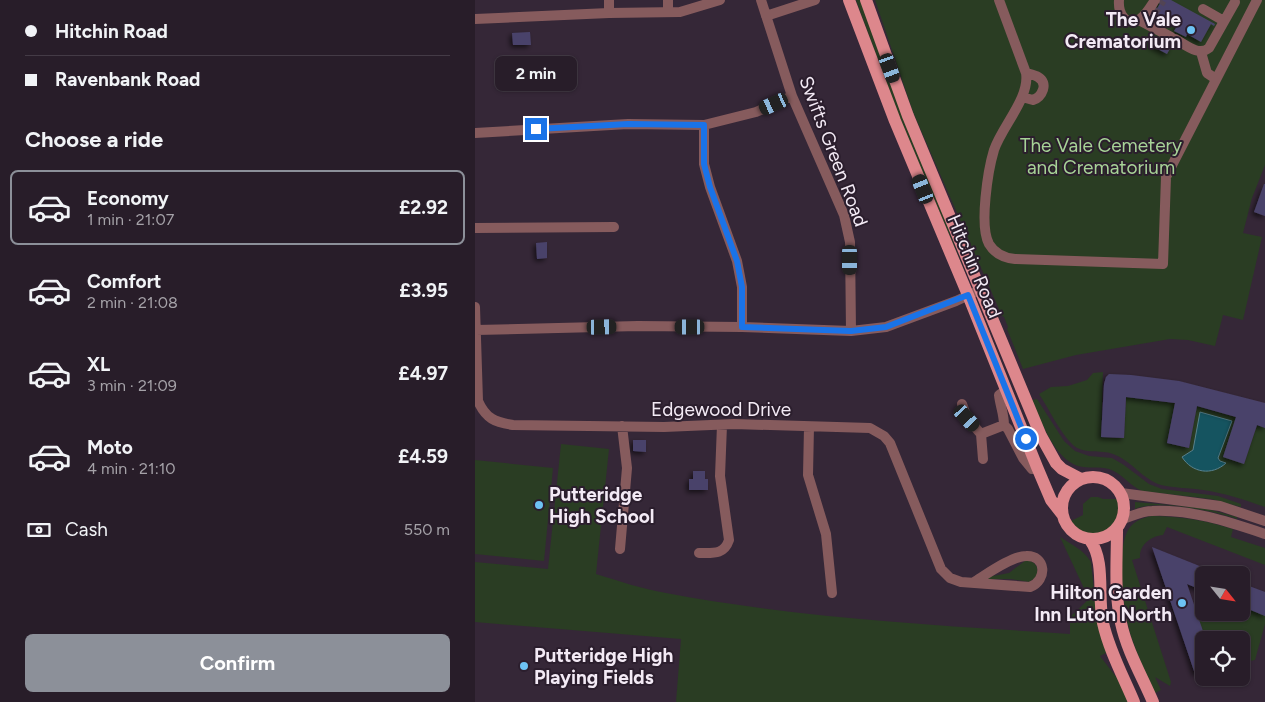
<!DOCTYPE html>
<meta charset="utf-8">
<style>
body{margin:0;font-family:Figtree,sans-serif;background:#342a35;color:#f1f3f6;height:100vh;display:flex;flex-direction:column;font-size:19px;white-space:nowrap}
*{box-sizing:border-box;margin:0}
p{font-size:16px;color:#a5a2a8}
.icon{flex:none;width:28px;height:28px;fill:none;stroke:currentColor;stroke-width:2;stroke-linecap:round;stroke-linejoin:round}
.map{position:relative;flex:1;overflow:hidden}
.drawer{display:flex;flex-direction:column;background:#281d29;width:475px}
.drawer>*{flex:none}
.hud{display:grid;align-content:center;height:110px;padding:0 25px;background:#281d29}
.needle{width:32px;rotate:120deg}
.controls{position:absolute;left:720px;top:566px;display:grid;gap:10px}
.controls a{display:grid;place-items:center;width:55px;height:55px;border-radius:8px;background:#281d29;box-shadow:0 1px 4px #0004,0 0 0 1px #443b46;font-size:25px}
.end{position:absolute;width:22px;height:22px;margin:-11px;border:6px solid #1a73e8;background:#fff;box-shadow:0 0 0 2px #fff}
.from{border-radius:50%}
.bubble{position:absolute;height:35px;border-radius:8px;background:#281d29;box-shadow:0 1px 4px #0004,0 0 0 1px #443b46;font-size:16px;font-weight:700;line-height:35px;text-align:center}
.car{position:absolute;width:15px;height:30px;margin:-15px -8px;border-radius:6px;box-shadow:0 0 4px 1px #0007;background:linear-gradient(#222 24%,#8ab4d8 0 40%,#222 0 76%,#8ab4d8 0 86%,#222 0)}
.hud b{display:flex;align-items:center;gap:18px;height:48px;font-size:19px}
.hud b+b{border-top:1px solid #443b46}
.hud i{width:12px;height:12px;background:#f1f3f6}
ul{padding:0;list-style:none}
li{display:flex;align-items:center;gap:15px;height:75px;margin:0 10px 8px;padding:0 15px;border:2px solid transparent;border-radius:8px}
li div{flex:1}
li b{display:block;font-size:19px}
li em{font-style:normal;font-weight:700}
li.selected{border-color:#8c9099}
li>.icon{width:45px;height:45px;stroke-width:1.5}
h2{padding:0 25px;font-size:22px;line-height:60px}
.pay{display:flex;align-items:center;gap:12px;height:55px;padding:0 25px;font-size:19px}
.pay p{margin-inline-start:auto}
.primary-button{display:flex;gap:10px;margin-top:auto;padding:10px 25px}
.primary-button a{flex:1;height:58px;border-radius:8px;background:#8c9099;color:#fff;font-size:20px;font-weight:700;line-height:58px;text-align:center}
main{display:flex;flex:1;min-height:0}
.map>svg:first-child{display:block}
</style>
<main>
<section class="drawer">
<div class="hud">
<b><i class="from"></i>Hitchin Road</b>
<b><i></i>Ravenbank Road</b>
</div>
<h2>Choose a ride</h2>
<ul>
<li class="selected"><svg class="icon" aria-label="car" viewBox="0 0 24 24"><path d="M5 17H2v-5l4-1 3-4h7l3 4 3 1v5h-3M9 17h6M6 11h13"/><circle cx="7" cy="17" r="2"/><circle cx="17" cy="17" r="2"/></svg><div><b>Economy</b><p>1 min · 21:07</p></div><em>£2.92</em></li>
<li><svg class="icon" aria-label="car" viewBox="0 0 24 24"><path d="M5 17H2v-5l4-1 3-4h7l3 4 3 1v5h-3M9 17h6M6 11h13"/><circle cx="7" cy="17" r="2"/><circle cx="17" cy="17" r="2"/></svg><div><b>Comfort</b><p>2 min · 21:08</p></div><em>£3.95</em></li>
<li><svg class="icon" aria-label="car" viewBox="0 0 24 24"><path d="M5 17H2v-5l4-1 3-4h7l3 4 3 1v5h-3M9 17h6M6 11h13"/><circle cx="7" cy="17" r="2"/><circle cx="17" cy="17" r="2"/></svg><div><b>XL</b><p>3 min · 21:09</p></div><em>£4.97</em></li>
<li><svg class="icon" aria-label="car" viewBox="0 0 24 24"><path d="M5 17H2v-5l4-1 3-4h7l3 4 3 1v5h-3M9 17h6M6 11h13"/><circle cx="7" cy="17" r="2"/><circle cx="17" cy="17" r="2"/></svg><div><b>Moto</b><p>4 min · 21:10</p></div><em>£4.59</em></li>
</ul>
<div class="pay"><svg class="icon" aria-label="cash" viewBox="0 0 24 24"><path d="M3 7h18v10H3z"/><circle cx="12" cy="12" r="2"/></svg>Cash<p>550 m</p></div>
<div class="primary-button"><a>Confirm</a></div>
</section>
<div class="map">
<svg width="790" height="702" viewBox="0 0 790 702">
<defs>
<filter id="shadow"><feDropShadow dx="-2.5" dy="2.5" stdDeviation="2.5" flood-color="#0009"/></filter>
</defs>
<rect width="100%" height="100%" fill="#352737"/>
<path fill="#2a3d23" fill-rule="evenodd" d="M 381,0 L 387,0 L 474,225 L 475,234 L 491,274 L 426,122 Z
M 400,0 L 790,0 L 790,165 L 777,198 L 768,233 L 787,237 L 768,320 L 748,315 L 740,346 L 713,340 L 695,339 L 601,355 L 548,369 L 532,329 L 533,327 L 529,317 L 527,316 L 438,112 Z
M 628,372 L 626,437 L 649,438 L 651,397 L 700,403 L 692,443 L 714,448 L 722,406 L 761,417 L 769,464 L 782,425 L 790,428 L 790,507 C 770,500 749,493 728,490 C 714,488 699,488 686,485 C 667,479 657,461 638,454 C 626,449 609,455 598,445 C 585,433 574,409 564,394 L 576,387 L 593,386 L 612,380 L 618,373 ZM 718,450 L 743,458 L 745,461 L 707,457 Z
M 562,399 L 589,441 L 600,451 L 614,456 L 637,458 L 649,465 L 674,484 L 687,489 L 743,496 L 766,504 L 766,507 L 736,499 L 667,491 C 655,486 647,473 634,469 C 624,466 613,469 603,466 C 579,458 566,421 557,400 Z
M 86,444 L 134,449 L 121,574 C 144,581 167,589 191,593 C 324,618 460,625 595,634 L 595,617 L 614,599 L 585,537 C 597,545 608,549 616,562 L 622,619 L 633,652 L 625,656 L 645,682 L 655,702 L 201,702 L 206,639 L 0,622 L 0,562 L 73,569 Z
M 0,460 L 78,468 L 69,561 L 0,554 Z
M 616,497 L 623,497 L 628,499 L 643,499 C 651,530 614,548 596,521 L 608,515 L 608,504 Z
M 660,502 L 729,508 L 762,517 L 762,519 C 741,511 679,499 660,509 Z
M 677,516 C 705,516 732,521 758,529 L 756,537 L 790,548 L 790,565 L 692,527 L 688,535 C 676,536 664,545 665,558 L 657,560 L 696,682 L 695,686 L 680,677 L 686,690 L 680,693 C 672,675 663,657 657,639 C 649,616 641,555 652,532 C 657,522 666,518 677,516 Z
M 551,560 C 561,562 563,566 563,576 L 554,582 L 536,579 L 512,579 L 513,577 L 534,573 Z
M 766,606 L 790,615 L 790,624 L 780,660 L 766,663 L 766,640 L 731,640 L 722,615 L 729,613 L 766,612 Z"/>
<path fill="#155460" stroke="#58818d" d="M 725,412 L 757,421 L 743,458 L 745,461 L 751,463 C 737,476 717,473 707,457 L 718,450 Z"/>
<path fill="#4a436a" filter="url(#shadow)" d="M 687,0 L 696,0 L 740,24 L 739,26 L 736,24 L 726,42 L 712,34 L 711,37 L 699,31 L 704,23 L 691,16 L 688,22 L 680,17 L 678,19 L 677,17 Z
M 55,32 L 56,45 L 38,45 L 37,33 Z
M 680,36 L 697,45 L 692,54 L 675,45 Z
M 789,184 L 790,184 L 790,216 L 779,212 Z
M 72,242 L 72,258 L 62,259 L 61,243 Z
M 634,374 L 656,375 L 704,381 L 790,403 L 790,428 L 782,425 L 769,464 L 748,457 L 761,417 L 722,406 L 714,448 L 692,443 L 700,403 L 651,397 L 649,438 L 626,437 L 629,384 L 631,377 Z
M 158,440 L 171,440 L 171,452 L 158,451 Z
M 218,471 L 230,471 L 230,479 L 233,479 L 233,490 L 214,490 L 214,479 L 218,479 Z
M 677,547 L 747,575 L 729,575 L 729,591 L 712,584 L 731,640 L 729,640 L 729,671 L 720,674 Z
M 766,583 L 790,592 L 790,616 L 766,606 Z"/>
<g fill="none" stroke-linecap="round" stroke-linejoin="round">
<path stroke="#524454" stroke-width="10" stroke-dasharray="10 5" stroke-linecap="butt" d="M 676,16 L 687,0"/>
<path stroke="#865b5d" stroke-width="10" d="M 134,0 L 134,13
M 193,0 L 193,12
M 286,0 L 317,96 L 369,215 L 375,242 L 376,331
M 524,0 L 551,73 C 555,98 527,126 519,150 C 513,170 504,226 514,244 C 520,254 530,258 540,259 L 688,264 L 691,177 L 782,0
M 644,0 C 643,12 650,28 665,19 C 671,15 676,6 680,0
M 728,9 L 749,21
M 291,16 L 340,0
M 0,19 L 134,13 L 205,12 L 245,0
M 664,20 L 696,37
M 700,39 C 710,44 723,57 734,48 L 760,2
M 726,52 L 732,73 L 741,79
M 547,97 L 558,100 C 567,97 574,83 563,77 C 560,75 554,74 551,73
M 229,125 L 229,164 L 235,187 L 262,261 L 267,287 L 267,327
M 0,133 L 153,124 L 229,125 L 281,112 L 317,96
M 0,228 L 139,227
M 0,307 L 3,401 C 11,419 20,422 38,425 L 189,427 L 259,424 L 395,428 L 409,436 L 415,443 L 466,569 L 475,578 L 486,582 L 555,587 C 573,580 571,555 551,556 C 537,556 512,574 499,582
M 1,330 L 163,326 L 267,327 L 376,331 L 411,327 L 481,301 L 505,290
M 487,404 L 492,418 L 506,434
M 529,425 C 529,414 525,405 524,395 L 531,390
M 334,427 L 333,475 L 351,534 L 357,593
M 508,459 L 506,434 L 529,425 L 533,429 L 548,458 L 557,469 L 562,467
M 646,493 L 745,506 L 790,521
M 648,519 C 657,516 667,511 677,511 C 716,509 754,522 790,534
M 145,549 L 152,468 L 147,426
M 224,553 C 238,553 249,555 254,540 L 245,476 L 247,425"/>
<path stroke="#dd878c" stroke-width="12" d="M 374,0 L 420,121 L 493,295 L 562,467 L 576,500 L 587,514
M 391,0 L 433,116 L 566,436 L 581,463 L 587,469 L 606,479
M587 508a31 31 0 1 1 62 0a31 31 0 1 1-62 0Z
M 642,529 C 642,560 639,592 646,623 C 652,651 667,676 678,702
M 615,540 C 631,562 622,596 628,623 C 634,650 648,676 659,702"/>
</g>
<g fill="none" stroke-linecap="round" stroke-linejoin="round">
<path stroke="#1a73e8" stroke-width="6" d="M 61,129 L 153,124 L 229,125 L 229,164 L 235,187 L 262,261 L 267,287 L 267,327 L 376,331 L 411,327 L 493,295 L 551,439"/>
</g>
<g fill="#6dc2f3" stroke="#2b1e2d" stroke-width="2">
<circle cx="716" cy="30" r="5"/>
<circle cx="64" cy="505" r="5"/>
<circle cx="707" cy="603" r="5"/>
<circle cx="49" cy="666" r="5"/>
</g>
<g text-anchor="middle" stroke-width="4" stroke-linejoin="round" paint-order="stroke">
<g font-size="19" font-weight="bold" fill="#f3eaf5" stroke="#2b1e2d" text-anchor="end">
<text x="706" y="26">The Vale<tspan x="706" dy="22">Crematorium</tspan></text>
<text x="74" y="501" text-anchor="start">Putteridge<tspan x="74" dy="22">High School</tspan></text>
<text x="697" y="599">Hilton Garden<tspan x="697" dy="22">Inn Luton North</tspan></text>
<text x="59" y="662" text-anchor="start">Putteridge High<tspan x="59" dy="22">Playing Fields</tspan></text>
</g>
<g font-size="19" fill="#a7d397" stroke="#2b1e2d">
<text x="626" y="152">The Vale Cemetery<tspan x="626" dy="22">and Crematorium</tspan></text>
</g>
<g font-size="19" fill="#f3eaf5" stroke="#2b1e2d">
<text transform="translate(359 151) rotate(69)" y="7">Swifts Green Road</text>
<text transform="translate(500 266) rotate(67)" y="7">Hitchin Road</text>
<text x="246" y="416">Edgewood Drive</text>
</g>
</g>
</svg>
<div class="controls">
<a><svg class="needle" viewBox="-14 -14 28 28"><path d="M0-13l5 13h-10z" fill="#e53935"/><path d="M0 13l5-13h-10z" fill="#a5a2a8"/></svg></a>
<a><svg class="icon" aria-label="locate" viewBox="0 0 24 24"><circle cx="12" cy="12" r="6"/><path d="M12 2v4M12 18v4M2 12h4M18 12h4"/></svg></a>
</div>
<i class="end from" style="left:551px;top:439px"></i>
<i class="end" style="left:61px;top:129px"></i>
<div class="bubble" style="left:20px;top:56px;width:82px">2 min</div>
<i class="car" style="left:415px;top:68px;rotate:160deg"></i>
<i class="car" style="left:299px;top:104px;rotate:246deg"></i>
<i class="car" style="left:448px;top:189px;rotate:338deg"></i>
<i class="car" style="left:375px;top:260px;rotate:180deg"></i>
<i class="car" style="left:127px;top:327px;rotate:89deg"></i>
<i class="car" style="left:215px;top:327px;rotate:270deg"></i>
<i class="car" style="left:492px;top:418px;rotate:138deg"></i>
</div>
</main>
